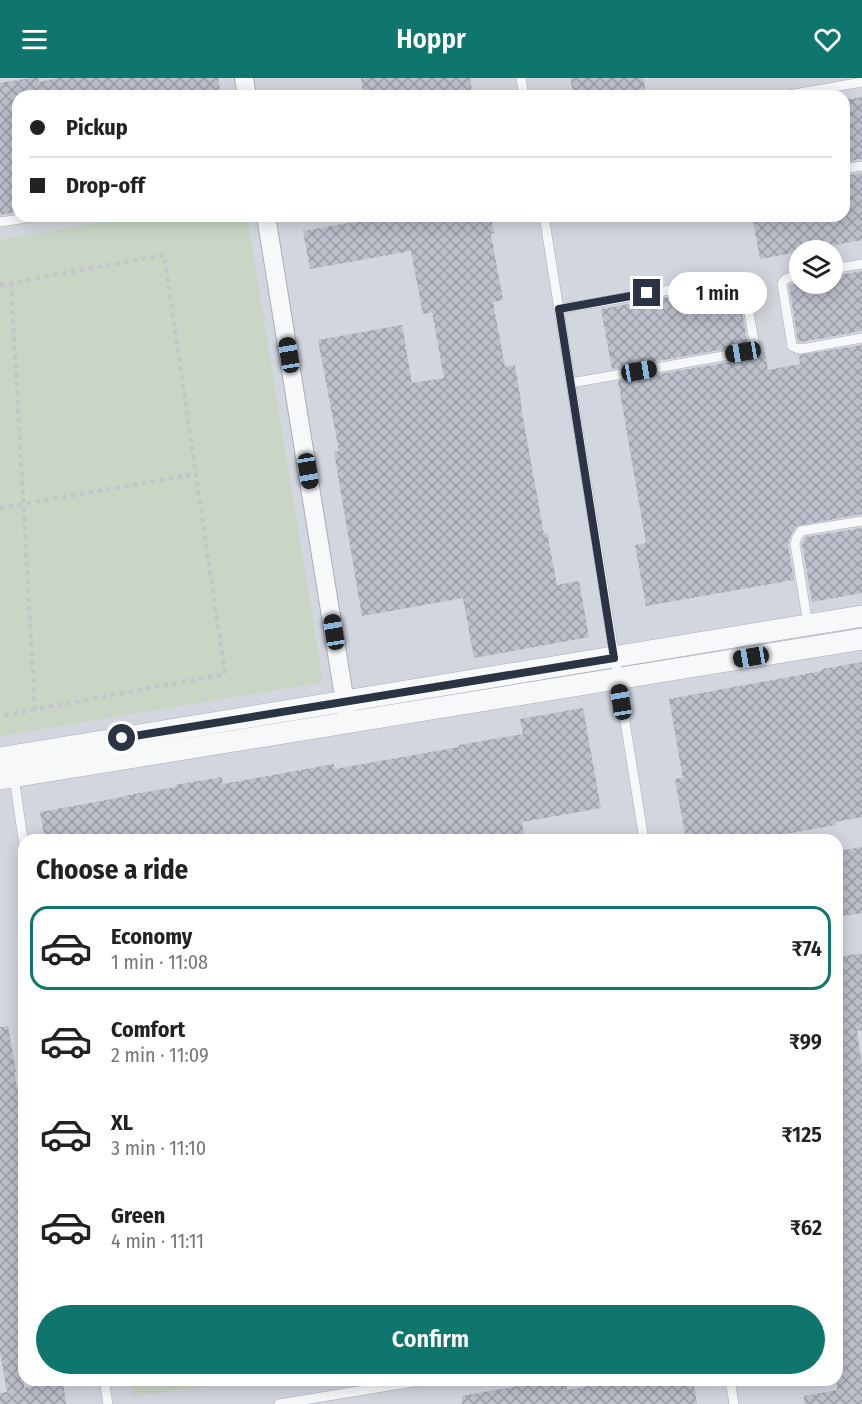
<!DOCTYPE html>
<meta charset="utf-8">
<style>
body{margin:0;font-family:"Fira Sans Condensed",sans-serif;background:#f2f2f2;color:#222;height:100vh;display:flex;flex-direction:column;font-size:22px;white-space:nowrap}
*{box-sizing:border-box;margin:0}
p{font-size:20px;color:#767676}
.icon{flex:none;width:33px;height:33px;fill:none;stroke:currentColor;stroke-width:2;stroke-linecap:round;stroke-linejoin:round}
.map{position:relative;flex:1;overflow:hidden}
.sheet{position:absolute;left:18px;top:756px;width:825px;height:552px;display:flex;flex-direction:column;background:#fff;border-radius:18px;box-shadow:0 3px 15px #0003}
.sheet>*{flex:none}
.hud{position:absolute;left:12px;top:12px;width:838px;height:132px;border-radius:18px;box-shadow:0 3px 15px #0003;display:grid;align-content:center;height:132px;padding:0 18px;background:#fff}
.fabs{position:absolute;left:789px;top:162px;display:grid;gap:12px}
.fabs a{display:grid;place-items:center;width:54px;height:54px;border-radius:50%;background:#fff;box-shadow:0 3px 15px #0003;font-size:30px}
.end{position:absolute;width:27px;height:27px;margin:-14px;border:8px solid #2b3445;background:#fff;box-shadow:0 0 0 3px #fff}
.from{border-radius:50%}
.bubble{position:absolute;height:42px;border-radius:21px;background:#fff;box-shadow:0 3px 15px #0003;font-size:20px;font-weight:600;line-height:42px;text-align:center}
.car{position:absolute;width:18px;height:36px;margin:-18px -9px;border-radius:8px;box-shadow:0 0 4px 2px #0007;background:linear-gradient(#222 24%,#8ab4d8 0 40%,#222 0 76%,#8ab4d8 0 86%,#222 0)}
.hud b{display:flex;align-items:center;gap:21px;height:57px;font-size:22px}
.hud b+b{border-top:2px solid #e0e0e0}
.hud i{width:15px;height:15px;background:#222}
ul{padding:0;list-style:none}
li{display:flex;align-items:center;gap:18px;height:84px;margin:0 12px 9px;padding:0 6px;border:3px solid transparent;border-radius:18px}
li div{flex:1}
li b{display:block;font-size:22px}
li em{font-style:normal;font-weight:600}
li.active{border-color:#0f766e}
li>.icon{width:54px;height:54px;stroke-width:1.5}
h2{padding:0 18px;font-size:27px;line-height:72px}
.action{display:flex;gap:12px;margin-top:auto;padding:12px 18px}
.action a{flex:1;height:69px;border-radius:36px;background:#0f766e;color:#fff;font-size:24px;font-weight:600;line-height:69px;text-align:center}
header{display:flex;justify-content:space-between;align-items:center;height:78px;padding:0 18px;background:#0f766e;color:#fff;font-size:27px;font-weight:600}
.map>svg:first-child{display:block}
</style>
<header><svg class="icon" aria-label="menu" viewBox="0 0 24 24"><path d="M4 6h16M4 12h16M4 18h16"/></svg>Hoppr<svg class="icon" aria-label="heart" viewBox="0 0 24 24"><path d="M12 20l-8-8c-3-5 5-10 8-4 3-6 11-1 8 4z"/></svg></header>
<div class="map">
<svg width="862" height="1326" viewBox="0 0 862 1326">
<defs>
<pattern id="building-cross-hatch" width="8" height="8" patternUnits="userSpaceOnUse" patternTransform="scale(1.5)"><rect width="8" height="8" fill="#bbc0ca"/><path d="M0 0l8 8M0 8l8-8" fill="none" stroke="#989da6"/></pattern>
</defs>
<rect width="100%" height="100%" fill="#e4e7ec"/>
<path fill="#d2d6de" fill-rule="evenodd" d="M 0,0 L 862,0 L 862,1326 L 0,1326 ZM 18,18 L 844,18 L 844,138 L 18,138 ZM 800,172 L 832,172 L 832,206 L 800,206 ZM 24,762 L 837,762 L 837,1302 L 24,1302 Z"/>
<path fill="#c9d6c5" d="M 136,138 L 247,138 L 323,604 L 0,658 L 0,162 Z
M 131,1302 L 246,1302 L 134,1318 Z"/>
<path fill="url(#building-cross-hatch)" d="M 30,0 L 38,0 L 39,4 L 58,0 L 218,0 L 221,18 L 18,18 L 18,134 L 0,137 L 0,5 Z
M 361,0 L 470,0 L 473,18 L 363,18 Z
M 570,0 L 643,0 L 646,14 L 624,18 L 574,18 Z
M 862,19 L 862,81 L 844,84 L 844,22 Z
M 862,95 L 862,162 L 760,181 L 752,138 L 844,138 L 844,98 Z
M 388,138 L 491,138 L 494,155 L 491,156 L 503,222 L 493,224 L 505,289 L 515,287 L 522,329 L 521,329 L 544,456 L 547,455 L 557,507 L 579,503 L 589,559 L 474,580 L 463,520 L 362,538 L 334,374 L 339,373 L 318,262 L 402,247 L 412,305 L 444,300 L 432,234 L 423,236 L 411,173 L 310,191 L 303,153 Z
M 862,193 L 862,253 L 801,264 L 798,264 L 789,207 L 793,206 L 832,206 L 832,198 Z
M 737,207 L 748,267 L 612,291 L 601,231 Z
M 862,267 L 862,436 L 797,448 L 791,457 L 788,467 L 794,502 L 646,528 L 635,467 L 646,465 L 618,303 L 753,280 L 759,275 L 765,274 L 768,292 L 800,286 L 799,277 Z
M 862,450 L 862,515 L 812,524 L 802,466 L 805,459 Z
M 862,584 L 862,739 L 835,744 L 836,747 L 753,762 L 686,762 L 675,701 L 683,700 L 669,621 L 822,593 L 822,591 Z
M 583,630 L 601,730 L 522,744 L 525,762 L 45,762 L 40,734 L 123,719 L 123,718 L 176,709 L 175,707 L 222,699 L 223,706 L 334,686 L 335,691 L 459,669 L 459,667 L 523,656 L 520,641 Z
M 862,769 L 862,835 L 837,839 L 837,773 Z
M 862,875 L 862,952 L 857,953 L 862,987 L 862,1326 L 804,1326 L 804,1318 L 837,1312 L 837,879 Z
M 8,948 L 16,994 L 14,994 L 21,1030 L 20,1031 L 24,1052 L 24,1310 L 63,1303 L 66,1326 L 0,1326 L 0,1315 L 7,1314 L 0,1274 L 0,949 Z
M 552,1302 L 566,1302 L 567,1312 L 620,1302 L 693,1302 L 697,1326 L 462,1326 L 462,1318 Z"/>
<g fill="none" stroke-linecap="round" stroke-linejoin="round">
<g stroke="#a9aeb7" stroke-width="10">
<path id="service" d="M 521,0 L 524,18
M 783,18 L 862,4
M 844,91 L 862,88
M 544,138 L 644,762
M 0,144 L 39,138
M 832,191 L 862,186
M 800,197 C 792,199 785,199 782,206 L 792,268 L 796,270 L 801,271 L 862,260
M 559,231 L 740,200 L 743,203 L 744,207 L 755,268 L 752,273 L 571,305
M 808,547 L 795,466 L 797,459 L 801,453 L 862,443
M 14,699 L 24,768
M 104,1302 L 108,1326
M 730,1302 L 734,1326
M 279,1326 L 426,1302"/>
</g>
<g stroke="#a9aeb7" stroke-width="20">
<path id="minor" d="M 244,0 L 247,18
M 266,138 L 347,637"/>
</g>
<g stroke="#a9aeb7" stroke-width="22">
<path id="tertiary" d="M 0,680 L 862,538
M 0,701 L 862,561"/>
</g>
<path stroke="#c2c5cb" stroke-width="4" stroke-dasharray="4.5 4.5" stroke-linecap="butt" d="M 11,205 L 35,632
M 0,207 L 164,177 L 225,596 L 0,638
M 0,430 L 196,396"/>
<use href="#service" stroke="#f7f8fa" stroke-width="9"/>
<use href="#minor" stroke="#f7f8fa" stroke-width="18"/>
<use href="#tertiary" stroke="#f7f8fa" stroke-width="21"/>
</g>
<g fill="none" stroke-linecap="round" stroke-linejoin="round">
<path stroke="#2b3445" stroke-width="8" d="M 122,660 L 614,580 L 559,231 L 647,215"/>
</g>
</svg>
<div class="fabs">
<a><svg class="icon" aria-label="layers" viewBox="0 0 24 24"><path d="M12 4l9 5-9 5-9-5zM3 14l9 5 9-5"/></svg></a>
</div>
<i class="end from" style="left:122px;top:660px"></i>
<i class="end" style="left:647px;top:215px"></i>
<div class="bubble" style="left:668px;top:194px;width:99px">1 min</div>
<i class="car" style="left:743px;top:274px;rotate:260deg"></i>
<i class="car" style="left:289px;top:277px;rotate:351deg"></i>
<i class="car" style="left:639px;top:293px;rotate:80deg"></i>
<i class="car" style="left:308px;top:393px;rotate:171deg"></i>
<i class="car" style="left:334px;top:554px;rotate:351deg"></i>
<i class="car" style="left:751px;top:579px;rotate:261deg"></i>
<i class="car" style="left:621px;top:624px;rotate:351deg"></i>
<div class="hud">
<b><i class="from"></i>Pickup</b>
<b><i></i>Drop-off</b>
</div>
<section class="sheet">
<h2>Choose a ride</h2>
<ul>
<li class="active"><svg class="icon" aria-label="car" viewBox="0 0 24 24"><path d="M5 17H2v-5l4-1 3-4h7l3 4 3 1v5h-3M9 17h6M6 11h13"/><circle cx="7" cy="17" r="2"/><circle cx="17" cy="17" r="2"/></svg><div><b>Economy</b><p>1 min · 11:08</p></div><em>₹74</em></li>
<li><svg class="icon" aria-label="car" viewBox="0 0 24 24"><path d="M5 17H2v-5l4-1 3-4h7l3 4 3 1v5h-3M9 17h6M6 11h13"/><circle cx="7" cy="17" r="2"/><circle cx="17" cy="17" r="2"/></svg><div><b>Comfort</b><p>2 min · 11:09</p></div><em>₹99</em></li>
<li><svg class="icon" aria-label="car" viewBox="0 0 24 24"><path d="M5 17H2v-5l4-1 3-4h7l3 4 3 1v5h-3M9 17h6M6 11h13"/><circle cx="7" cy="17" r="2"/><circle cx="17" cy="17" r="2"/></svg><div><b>XL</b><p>3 min · 11:10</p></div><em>₹125</em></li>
<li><svg class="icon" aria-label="car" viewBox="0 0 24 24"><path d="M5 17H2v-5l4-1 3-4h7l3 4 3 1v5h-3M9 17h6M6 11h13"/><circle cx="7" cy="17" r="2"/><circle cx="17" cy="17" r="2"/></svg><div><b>Green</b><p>4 min · 11:11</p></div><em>₹62</em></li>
</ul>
<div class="action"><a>Confirm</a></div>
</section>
</div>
